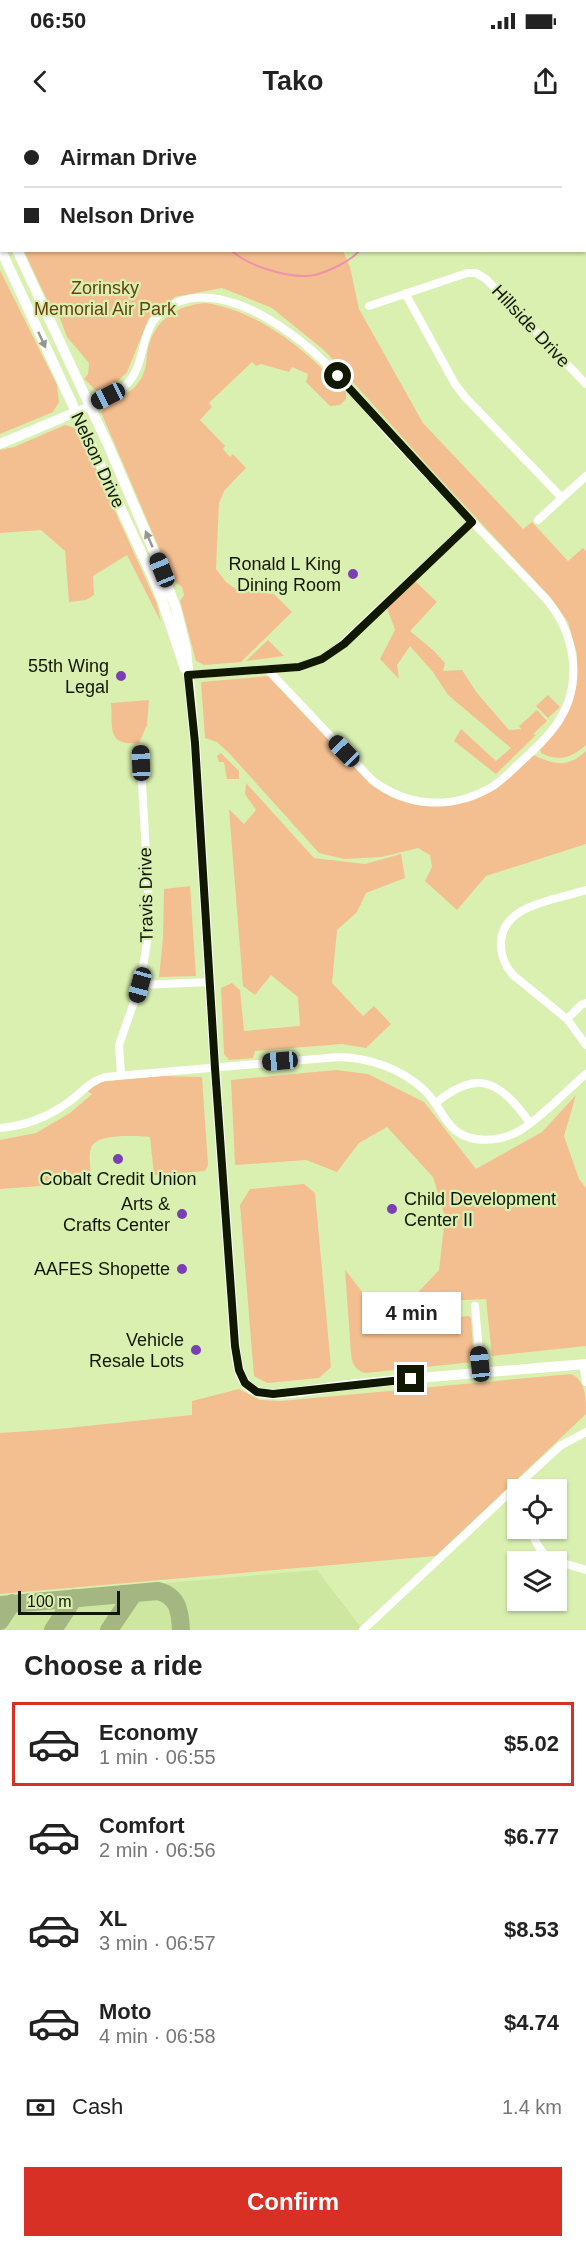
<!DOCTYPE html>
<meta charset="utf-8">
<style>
body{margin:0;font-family:Arial,sans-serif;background:#f6f6f6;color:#222;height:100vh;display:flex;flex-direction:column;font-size:22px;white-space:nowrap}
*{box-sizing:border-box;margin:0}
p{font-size:20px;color:#767676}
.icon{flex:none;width:33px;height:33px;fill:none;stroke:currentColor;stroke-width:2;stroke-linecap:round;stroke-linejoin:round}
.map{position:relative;height:1510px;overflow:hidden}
.panel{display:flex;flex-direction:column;background:#fff;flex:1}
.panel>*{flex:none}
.banner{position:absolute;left:0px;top:0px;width:586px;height:132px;box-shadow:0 2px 4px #0004;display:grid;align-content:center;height:132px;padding:0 24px;background:#fff}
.tools{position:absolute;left:507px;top:1359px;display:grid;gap:12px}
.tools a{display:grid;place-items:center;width:60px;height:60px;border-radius:0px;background:#fff;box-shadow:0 2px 4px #0004;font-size:30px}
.scale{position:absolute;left:18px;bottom:15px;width:102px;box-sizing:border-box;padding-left:6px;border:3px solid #111802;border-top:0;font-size:16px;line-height:21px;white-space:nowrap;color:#111802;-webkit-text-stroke:4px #daf0b1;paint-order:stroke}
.end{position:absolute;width:27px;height:27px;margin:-14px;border:8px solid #111802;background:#fff;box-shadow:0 0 0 3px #fff}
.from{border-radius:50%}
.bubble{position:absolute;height:42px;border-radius:0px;background:#fff;box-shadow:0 2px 4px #0004;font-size:20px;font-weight:700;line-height:42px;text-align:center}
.car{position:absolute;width:18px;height:36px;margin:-18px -9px;border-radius:8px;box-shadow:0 0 4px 2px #0007;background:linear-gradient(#222 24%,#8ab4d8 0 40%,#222 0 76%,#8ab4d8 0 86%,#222 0)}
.banner b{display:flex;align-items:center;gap:21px;height:57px;font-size:22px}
.banner b+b{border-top:2px solid #e0e0e0}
.banner i{width:15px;height:15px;background:#222}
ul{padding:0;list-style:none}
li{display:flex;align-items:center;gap:18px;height:84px;margin:0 12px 9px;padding:0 12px;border:3px solid transparent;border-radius:0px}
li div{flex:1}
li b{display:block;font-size:22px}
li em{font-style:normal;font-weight:700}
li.active{border-color:#d93025}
li>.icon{width:54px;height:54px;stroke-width:1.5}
h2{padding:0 24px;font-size:27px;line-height:72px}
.pay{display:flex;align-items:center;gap:15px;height:66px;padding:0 24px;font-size:22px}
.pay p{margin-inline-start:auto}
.button{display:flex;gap:12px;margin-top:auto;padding:12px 24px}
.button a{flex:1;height:69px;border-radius:0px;background:#d93025;color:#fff;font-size:24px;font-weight:700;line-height:69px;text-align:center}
.status{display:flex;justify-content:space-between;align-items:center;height:42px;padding:0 30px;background:#fff;direction:ltr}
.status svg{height:16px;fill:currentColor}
header{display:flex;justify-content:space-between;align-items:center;height:78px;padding:0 24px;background:#fff;font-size:27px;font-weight:700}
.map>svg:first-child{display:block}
</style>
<div class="status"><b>06:50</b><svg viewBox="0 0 49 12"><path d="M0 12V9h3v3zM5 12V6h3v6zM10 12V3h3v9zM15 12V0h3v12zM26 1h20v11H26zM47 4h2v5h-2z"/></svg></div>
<header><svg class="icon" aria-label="back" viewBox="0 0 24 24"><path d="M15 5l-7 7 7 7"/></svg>Tako<svg class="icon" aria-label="share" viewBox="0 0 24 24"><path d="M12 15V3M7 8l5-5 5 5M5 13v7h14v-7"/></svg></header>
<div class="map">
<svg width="586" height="1510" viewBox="0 0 586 1510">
<rect width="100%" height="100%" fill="#daf0b1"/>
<path fill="#cee7a0" d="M 317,1450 L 363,1510 L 0,1510 L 0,1477 Z"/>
<path fill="#f3bf90" d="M 0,0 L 122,0 L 123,1 L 2,2 L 1,33 Z
M 24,131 L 343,131 L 350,147 L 359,189 L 423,303 L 523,409 L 532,402 L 568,441 L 583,428 L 586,431 L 586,625 C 571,638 559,642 541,633 L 540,629 L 563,601 L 576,568 L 577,534 L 568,502 L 551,478 L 437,356 L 325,231 L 272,188 L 222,168 L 175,177 L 149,198 L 127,252 L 115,264 L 98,272 L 84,259 L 88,254 L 89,243 L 67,217 L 58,193 L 54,195 Z
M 0,150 L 57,265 L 59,282 L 53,292 L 0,314 Z
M 206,183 C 264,193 306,231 346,272 L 346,279 L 340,285 L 330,286 L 306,262 L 308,254 L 292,247 L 289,252 L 261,244 L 256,246 L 252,242 L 209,283 L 212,287 L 200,300 L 225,326 L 223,329 L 230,337 L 233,334 L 246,348 L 224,371 L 219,383 L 216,449 L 226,462 L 237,470 L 274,474 L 292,492 L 241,542 L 204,545 L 196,541 L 180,481 L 184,475 L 182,467 L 173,461 L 101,292 C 115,278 133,275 143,255 C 147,247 146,236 148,228 C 155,199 178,185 206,183 Z
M 65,305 L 78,309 L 157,484 L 161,502 L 127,435 L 93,456 L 94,475 L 86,480 L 69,482 L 65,431 L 41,410 L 0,413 L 0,330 L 14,327 Z
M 415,461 L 437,482 L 410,511 L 434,531 L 445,543 L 443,551 L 462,550 L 477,573 L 509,610 L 521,609 L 519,606 L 537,590 L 547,601 L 533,614 L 536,615 L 496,654 L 454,621 L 461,609 L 496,641 L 511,628 L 448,575 L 433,552 L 410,526 L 397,545 L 399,559 L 380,539 L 395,510 L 387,488 Z
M 268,520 L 284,536 L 246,541 Z
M 269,556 L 362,655 L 381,671 L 398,679 L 423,686 L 451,685 L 473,680 L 496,669 L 533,635 C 554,644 567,649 586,631 L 586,724 L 486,756 L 457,790 L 425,761 L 432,747 L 430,735 L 418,728 L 382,737 L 344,739 L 319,733 L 229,633 L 217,622 L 205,618 L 201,562 Z
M 548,575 L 560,587 L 548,598 L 536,586 Z
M 149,580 L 147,605 L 139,623 C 106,626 113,608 111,583 Z
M 221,633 L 239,651 L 239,659 L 227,659 L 224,642 L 219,642 L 217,636 Z
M 246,663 L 314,738 L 365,744 L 401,734 L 405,758 L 366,773 L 357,792 L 337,810 L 332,863 L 363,896 L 374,886 L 391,904 L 366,928 L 342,924 L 255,931 L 253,938 L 229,940 L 224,934 L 221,868 L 232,863 L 240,870 L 244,911 L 300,906 L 298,877 L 271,855 L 255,875 L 243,866 L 229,689 L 244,704 L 256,690 L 245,674 Z
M 190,766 L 196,856 L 159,857 L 163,818 L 164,769 Z
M 336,950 L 368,954 L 424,982 L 476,1049 L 542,1012 L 576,975 L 564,1016 L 579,1059 L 586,1068 L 586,1226 L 492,1236 L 486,1179 L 408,1183 L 439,1150 L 445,1097 L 433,1057 L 387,1007 L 359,1023 L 337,1052 L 306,1040 L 235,1045 L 231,960 Z
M 161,956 L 202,957 L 208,1045 L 205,1051 L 154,1055 L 150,1017 C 136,1016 96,1013 91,1028 C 88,1038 91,1052 92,1062 L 0,1069 L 0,1020 L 36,1013 L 70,993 L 92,974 L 87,971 L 98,962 Z
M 304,1064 L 315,1073 L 331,1247 L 319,1258 L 267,1263 L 254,1256 L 240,1085 L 250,1069 Z
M 345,1150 C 356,1163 374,1190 390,1197 C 408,1205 448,1198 469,1196 L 471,1199 L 474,1242 L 365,1253 C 354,1249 352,1244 351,1233 Z
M 571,1254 C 586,1260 586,1279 586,1294 L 436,1436 L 0,1474 L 0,1313 L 58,1309 L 192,1295 L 192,1281 L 239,1269 L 260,1280 L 281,1281 Z"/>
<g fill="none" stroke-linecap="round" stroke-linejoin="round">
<path stroke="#ec94a9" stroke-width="2" d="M 105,0 L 107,2
M 231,130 C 246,145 285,157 306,156 C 321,156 350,142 360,130"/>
<path stroke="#a4b682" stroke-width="18" d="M 0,1485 L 158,1471 C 178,1476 180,1491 181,1510
M 0,1501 L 12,1483
M 53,1510 L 74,1478
M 109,1510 L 134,1473"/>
<path stroke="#fff" stroke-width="8" d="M 202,0 L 203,2
M 336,0 L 337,2
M 585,24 L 586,24
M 585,120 L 586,121
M 405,173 L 455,264 L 465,277 L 562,378
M 369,186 L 467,153 L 476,153 L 486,159 L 586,264
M 76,292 C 92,285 116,277 127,264 C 151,238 134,200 178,182 C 215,167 261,192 291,214 C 332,243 362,284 396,321 C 445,374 496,426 546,479 C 575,513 584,563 558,602 C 549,616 536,628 524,639 C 514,648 504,659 493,666 C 454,690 408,688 372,660 L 267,549
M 538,400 L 586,356
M 188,555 L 299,547 L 322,539 L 338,528 L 472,402
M 586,770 C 556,780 500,784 501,825 C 501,837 505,846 513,855 L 567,899 L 586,925
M 140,865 L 210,862
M 567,899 L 581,885 L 586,883
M 121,955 L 119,925 L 140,865 L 150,804 L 140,628
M 436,983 C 479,947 501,963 530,1003
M 0,1008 C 25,1006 50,996 70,981 C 82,972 90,961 105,957 L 339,937 C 369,938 400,948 423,969 C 436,980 442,998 454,1009 C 471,1025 501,1021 519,1011 C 544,996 564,972 586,954
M 475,1186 L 481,1254
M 583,1244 L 586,1262
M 518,1382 L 509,1373 L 560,1326 L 586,1312
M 531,1408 C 540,1443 556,1440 586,1450
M 363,1510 L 509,1373"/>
<path stroke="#fff" stroke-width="10" d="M 0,94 L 2,97
M 0,128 L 153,458 L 162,480 L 185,549
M 17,130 L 109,327 L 155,434 L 176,488 L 186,529 L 195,623 L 215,948 L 235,1226 C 237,1243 239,1266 258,1272 C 276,1278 320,1268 340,1266 C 422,1257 504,1251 586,1244
M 0,324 L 76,292"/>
</g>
<defs><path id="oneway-solid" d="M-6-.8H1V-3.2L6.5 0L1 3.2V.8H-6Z" transform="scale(1.5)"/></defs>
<g fill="#94978d">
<use href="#oneway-solid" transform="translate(42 220) rotate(65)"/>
<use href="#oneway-solid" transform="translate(149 419) rotate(-114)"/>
</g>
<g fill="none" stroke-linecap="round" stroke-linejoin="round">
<path stroke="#111802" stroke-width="8" d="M 338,256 L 472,402 L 344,524 L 322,539 L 299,547 L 188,555 L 195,623 L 215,948 L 235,1226 L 239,1250 L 245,1263 L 257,1272 L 273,1274 L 411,1259"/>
</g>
<g fill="#7b3fb4" stroke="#daf0b1" stroke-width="2">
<circle cx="353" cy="454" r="6"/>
<circle cx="121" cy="556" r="6"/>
<circle cx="118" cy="1039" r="6"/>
<circle cx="392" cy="1089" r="6"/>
<circle cx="182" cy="1094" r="6"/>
<circle cx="182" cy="1149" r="6"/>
<circle cx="196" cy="1230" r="6"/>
</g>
<g text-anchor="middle" stroke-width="4.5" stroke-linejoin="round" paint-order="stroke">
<g font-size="18" fill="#693f0f" stroke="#daf0b1">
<text x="105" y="174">Zorinsky<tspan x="105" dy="21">Memorial Air Park</tspan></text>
</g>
<g font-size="18" fill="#111802" stroke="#daf0b1">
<text transform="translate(531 206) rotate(47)" y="6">Hillside Drive</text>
<text transform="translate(98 340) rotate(65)" y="6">Nelson Drive</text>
<text transform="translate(146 775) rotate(-91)" y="6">Travis Drive</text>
</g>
<g font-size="18" fill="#111802" stroke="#daf0b1" text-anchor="end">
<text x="341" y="450">Ronald L King<tspan x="341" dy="21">Dining Room</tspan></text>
<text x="109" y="552">55th Wing<tspan x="109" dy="21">Legal</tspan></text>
<text x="118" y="1065" text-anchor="middle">Cobalt Credit Union</text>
<text x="404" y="1085" text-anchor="start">Child Development<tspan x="404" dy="21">Center II</tspan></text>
<text x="170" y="1090">Arts &amp;<tspan x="170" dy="21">Crafts Center</tspan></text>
<text x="170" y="1155">AAFES Shopette</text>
<text x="184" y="1226">Vehicle<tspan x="184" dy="21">Resale Lots</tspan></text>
</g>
</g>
</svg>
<div class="tools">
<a><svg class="icon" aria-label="locate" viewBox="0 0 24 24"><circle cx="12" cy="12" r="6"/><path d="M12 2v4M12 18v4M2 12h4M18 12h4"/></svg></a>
<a><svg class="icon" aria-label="layers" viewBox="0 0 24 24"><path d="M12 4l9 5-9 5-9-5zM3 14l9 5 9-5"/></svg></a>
</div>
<div class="scale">100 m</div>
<i class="end from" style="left:338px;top:256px"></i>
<i class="end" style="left:411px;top:1259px"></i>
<div class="bubble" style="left:362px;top:1172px;width:99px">4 min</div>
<i class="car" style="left:108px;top:276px;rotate:243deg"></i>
<i class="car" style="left:162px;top:450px;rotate:338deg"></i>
<i class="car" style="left:344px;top:631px;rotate:316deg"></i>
<i class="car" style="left:141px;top:643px;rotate:358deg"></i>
<i class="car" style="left:140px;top:865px;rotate:195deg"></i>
<i class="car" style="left:280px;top:941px;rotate:265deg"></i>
<i class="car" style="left:480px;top:1244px;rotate:354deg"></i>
<div class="banner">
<b><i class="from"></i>Airman Drive</b>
<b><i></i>Nelson Drive</b>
</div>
</div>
<section class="panel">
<h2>Choose a ride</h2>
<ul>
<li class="active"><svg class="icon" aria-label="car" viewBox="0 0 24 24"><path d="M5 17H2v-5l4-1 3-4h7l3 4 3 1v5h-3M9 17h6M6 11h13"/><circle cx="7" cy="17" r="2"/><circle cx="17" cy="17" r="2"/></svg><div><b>Economy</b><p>1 min · 06:55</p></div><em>$5.02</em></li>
<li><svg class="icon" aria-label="car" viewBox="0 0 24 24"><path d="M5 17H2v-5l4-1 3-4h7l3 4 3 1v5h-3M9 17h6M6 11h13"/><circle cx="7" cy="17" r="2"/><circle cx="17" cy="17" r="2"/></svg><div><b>Comfort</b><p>2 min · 06:56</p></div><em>$6.77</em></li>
<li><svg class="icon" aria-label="car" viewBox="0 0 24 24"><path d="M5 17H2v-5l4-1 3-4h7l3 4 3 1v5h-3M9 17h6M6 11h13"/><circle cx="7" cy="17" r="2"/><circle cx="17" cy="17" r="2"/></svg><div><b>XL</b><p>3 min · 06:57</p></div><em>$8.53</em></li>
<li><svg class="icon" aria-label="car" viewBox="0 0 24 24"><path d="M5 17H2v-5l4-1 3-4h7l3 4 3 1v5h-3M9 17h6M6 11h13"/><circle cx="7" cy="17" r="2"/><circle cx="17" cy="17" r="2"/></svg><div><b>Moto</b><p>4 min · 06:58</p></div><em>$4.74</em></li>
</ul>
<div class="pay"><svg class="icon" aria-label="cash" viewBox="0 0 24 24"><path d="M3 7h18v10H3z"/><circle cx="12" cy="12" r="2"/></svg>Cash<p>1.4 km</p></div>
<div class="button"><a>Confirm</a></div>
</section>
